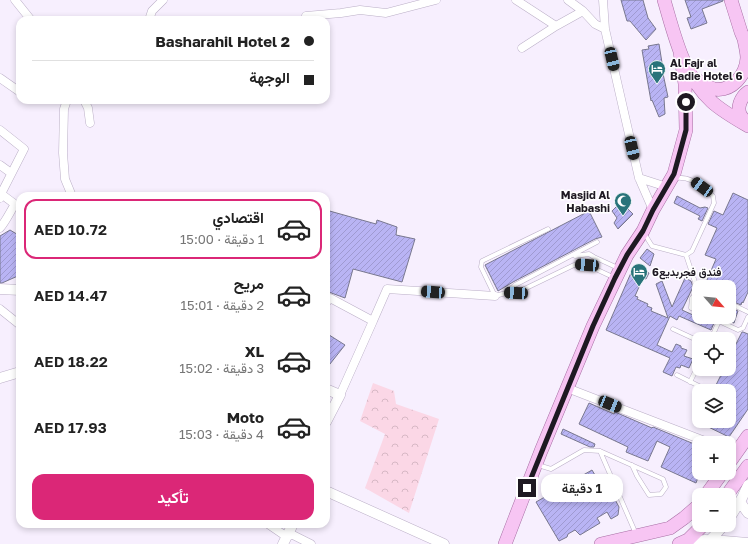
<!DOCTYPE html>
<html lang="ar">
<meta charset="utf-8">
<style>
body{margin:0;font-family:"Golos Text",Vazirmatn,sans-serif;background:#f6f6f6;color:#222;direction:rtl;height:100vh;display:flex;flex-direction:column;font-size:15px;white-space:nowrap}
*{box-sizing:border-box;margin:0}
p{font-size:13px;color:#767676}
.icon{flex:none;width:22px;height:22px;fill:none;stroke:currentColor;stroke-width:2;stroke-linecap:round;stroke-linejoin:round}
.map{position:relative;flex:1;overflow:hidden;direction:ltr}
.panel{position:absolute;left:16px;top:192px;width:314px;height:336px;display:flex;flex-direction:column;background:#fff;border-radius:12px;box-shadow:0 2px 6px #0003;direction:rtl}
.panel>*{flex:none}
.hud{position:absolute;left:16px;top:16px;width:314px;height:88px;border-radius:12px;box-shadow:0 2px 6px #0003;direction:rtl;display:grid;align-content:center;height:88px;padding:0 16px;background:#fff}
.needle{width:26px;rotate:117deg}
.tools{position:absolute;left:692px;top:280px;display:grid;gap:8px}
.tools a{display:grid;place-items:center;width:44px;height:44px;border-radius:8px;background:#fff;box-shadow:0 2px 6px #0003;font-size:20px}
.end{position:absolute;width:18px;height:18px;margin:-9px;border:5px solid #1e1922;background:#fff;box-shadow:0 0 0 2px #fff}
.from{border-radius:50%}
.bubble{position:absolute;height:28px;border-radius:12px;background:#fff;box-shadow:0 2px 6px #0003;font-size:13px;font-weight:600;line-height:28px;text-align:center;direction:rtl}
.car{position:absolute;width:12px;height:24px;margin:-12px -6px;border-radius:5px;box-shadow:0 0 3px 1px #0007;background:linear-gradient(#222 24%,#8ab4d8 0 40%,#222 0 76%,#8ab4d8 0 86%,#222 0)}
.hud b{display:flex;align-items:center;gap:14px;height:38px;font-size:15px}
.hud b+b{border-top:1px solid #e0e0e0}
.hud i{width:10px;height:10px;background:#222}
ul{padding:7px 0 0;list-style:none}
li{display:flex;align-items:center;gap:12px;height:60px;margin:0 8px 6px;padding:0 8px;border:2px solid transparent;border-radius:12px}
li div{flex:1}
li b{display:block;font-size:15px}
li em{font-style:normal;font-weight:600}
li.current{border-color:#db2777}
li>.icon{width:36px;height:36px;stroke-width:1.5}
.action{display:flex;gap:8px;margin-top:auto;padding:8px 16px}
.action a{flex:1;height:46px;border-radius:12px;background:#db2777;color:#fff;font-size:16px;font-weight:600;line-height:46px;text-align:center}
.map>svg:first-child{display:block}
</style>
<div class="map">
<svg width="748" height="544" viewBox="0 0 748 544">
<defs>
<pattern id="forest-crowns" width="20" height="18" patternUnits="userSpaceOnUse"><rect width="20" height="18" fill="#fbd7e6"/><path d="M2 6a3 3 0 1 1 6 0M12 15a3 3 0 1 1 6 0" fill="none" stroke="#d7b8c5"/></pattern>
<pattern id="building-hatch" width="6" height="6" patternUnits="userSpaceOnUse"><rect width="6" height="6" fill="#b9b4f4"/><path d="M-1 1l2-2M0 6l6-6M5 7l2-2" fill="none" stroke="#9f9ad1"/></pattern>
</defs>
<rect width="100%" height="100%" fill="#f7effe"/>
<path fill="url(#forest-crowns)" d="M 373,383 L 394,391 L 396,404 L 439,419 L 409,513 L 365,488 L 385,434 L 360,421 Z"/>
<path fill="url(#building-hatch)" stroke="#79788f" d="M 621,0 L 643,0 L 648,18 L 656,29 L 646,40 L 630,21 L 627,21 Z
M 685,0 L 723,0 L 723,1 L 702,9 L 707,23 L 691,29 L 687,18 L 691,17 Z
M 659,44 L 663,69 L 662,69 L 668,97 L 664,98 L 665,114 L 659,117 L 652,100 L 651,101 L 642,50 L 649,49 L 648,46 Z
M 733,193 L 748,200 L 748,292 L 743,303 L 742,302 L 741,305 L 729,300 L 729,287 L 704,287 L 716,259 L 705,255 L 717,228 L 708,224 L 714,211 L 723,215 Z
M 677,196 L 700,208 L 705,207 L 708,208 L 702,221 L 698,219 L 700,216 L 674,203 Z
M 621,202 L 633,214 L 618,229 L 614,223 L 617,218 L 612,211 Z
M 326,210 L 376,224 L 377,220 L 397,227 L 396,235 L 415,239 L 402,282 L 353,269 L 345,298 L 326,291 Z
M 589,211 L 602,237 L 595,239 L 513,282 L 498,291 L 485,265 Z
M 10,230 L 20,236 L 20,275 L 2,283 L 0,283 L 0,236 Z
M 647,249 L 654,254 L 650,266 L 640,258 Z
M 634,266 L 649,273 L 646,279 L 643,278 L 635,296 L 638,297 L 637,299 L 648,304 L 647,306 L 652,308 L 651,311 L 668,318 L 656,284 L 662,281 L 672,307 L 685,278 L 691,281 L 693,287 L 682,310 L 693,315 L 693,313 L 699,315 L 699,317 L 707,317 L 708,320 L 714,323 L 711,330 L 679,316 L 677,320 L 670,316 L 657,345 L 672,352 L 676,344 L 681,346 L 681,348 L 687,350 L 684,356 L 693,359 L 689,368 L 681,365 L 680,368 L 676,367 L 672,376 L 663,372 L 670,358 L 606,330 Z
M 729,307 L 738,311 L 734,323 L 731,322 L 731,323 L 718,317 L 729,317 Z
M 742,332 L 743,332 L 748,334 L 748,409 L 729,437 L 696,421 L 729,421 L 729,391 L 713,391 L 724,369 L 729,369 L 729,358 Z
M 326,333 L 345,345 L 326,369 Z
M 589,403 L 614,414 L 615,412 L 652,428 L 653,427 L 699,446 L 699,475 L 696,483 L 661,467 L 670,447 L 657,441 L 648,461 L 626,452 L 628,447 L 579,424 Z
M 563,429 L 595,444 L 594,447 L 590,447 L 561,434 Z
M 592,470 L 608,497 L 612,494 L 619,507 L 618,515 L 611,519 L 607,512 L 597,518 L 600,523 L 580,535 L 575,530 L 568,534 L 567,537 L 559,541 L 536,502 Z"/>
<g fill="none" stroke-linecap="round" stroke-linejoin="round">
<g stroke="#bbafc7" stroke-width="5">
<path id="service" d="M 548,229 L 482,261 L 481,267 L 495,296 L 506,293 L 515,285 L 597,242
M 644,233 L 652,246 L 686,255 L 692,251 L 714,203 L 713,196 C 700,186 692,176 675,178
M 686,255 L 698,291
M 575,256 L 589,254 L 594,257 L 618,268
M 699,291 L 698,291 L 692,298 L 691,308 L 699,312
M 506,293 L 516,293 L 574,265 L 587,265 L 615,278
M 729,303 L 748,312
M 710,317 L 738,330 L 743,328 L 748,317
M 673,329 L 699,341
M 711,339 L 719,321
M 677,375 L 705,389
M 690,382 L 699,364
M 600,451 L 636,534
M 538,465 L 551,469 L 584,450 L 600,451 L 663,479 L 666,487 L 661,494 L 649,495 L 637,476 L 632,465"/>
</g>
<g stroke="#bbafc7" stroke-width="9">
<path id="minor" d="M 15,0 L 31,20
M 516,0 L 556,26 L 583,11
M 568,0 L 583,11 L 595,24 L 605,29
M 603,0 L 605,29 L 639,178 L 653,210
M 306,16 L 341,13 L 360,10 L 386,13 L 436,0
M 149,20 L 152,11 L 163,0
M 522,48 L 556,26
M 0,78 L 20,92
M 67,100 L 64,109 L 63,153 L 65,179 L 72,196
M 84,100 L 88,108 L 90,123
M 0,130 L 24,149 L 1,194 L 0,198
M 0,165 L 11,173
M 639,178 L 667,187
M 0,193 L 20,208
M 0,228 C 6,221 10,212 15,204
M 326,303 L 330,298 L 373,321 L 340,395
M 0,309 L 20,325
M 373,321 L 387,289 L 495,296
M 567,388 L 710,443
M 268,524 L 287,537
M 289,533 L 311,544"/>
</g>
<g stroke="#bbafc7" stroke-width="11">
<path id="tertiary" d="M 0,289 L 20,290
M 0,378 L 20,372
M 326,389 L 340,395 L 326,422
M 326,491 L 444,544
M 740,502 L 748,513
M 729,519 L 742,498 L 748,485
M 684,543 L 705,540 L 724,541 L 748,543
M 707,543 L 716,534 L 724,525
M 283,544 L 293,524"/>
</g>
<g stroke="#a870a5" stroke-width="14">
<path id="primary" d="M 664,0 C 675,37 683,75 712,102 C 722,111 736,119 748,126
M 731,0 L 741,32 L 747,46
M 697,80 C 702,84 708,87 714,89 C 732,92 746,75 747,58 C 747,52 745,45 744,39
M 748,124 C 746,122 743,119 741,116 C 736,108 741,97 748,92
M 729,463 L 748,436
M 706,495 L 722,473
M 727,495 L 748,466
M 505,544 L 541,451 L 593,326 L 627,255 L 643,231 L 653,210 L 674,174 L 686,130 L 685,84 L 680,52
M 601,544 L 670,528 L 684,518 L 699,505
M 679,544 L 688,540 L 703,525"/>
</g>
<use href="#service" stroke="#fff" stroke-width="4"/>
<use href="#minor" stroke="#fff" stroke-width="8"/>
<use href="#tertiary" stroke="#fff" stroke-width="10"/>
<use href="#primary" stroke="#f7c5f3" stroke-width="13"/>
</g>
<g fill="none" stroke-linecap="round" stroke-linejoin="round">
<path stroke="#1e1922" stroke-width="5" d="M 527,488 L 593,326 L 615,278 L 627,255 L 643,231 L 653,210 L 674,174 L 686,130 L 686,102"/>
</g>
<defs>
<g id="hotel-pin" transform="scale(0.9)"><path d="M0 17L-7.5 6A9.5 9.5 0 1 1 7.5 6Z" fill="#29737a" stroke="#fff"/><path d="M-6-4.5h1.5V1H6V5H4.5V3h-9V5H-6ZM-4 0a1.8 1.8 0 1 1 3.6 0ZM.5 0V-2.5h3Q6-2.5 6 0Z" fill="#fff"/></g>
<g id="mosque-pin" transform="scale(0.9)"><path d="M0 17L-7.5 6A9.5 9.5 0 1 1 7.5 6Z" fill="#29737a" stroke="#fff"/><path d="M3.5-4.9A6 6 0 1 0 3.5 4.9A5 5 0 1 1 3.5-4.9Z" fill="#fff"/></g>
</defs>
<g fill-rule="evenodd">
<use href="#hotel-pin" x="657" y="69"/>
<use href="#mosque-pin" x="623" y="201"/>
<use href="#hotel-pin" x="639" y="272"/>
</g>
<g text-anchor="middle" stroke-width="3" stroke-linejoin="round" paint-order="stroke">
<g font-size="11" font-weight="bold" fill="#1e1922" stroke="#fff" text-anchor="start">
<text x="670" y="67">Al Fajr al<tspan x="670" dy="13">Badie Hotel 6</tspan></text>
<text x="610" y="199" text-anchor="end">Masjid Al<tspan x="610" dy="13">Habashi</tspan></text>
<text x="652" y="276">فندق فجربديع6</text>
</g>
</g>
</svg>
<div class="tools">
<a><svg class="needle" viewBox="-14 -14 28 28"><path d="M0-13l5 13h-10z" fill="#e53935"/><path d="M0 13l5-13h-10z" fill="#767676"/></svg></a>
<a><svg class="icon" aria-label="locate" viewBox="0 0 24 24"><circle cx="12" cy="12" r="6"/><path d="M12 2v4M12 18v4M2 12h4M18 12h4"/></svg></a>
<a><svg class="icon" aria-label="layers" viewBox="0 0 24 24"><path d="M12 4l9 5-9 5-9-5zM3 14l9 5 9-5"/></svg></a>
<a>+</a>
<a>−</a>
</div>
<i class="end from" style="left:686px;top:102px"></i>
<i class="end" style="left:527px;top:488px"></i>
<div class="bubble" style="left:541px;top:474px;width:82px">1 دقيقة</div>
<i class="car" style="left:612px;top:59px;rotate:167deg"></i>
<i class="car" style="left:632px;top:148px;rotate:167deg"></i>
<i class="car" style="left:702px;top:187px;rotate:306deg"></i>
<i class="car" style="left:587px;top:265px;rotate:274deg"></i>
<i class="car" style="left:433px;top:292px;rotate:274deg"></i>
<i class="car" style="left:516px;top:293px;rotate:273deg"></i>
<i class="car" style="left:610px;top:404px;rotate:112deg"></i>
<div class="hud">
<b><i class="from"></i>Basharahil Hotel 2</b>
<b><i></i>الوجهة</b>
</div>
<section class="panel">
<ul>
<li class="current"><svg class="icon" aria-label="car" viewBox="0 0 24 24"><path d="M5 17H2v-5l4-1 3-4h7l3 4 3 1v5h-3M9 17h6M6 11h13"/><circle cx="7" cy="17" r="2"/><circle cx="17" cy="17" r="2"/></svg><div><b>اقتصادي</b><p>1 دقيقة · 15:00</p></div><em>AED 10.72</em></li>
<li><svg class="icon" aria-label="car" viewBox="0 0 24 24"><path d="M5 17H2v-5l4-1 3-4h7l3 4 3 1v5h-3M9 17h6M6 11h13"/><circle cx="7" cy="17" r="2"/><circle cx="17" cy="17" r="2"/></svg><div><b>مريح</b><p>2 دقيقة · 15:01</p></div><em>AED 14.47</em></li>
<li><svg class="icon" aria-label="car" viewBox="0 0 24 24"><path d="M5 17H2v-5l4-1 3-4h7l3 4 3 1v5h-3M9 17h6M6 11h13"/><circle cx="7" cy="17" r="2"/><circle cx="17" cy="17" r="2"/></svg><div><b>XL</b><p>3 دقيقة · 15:02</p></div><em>AED 18.22</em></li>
<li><svg class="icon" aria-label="car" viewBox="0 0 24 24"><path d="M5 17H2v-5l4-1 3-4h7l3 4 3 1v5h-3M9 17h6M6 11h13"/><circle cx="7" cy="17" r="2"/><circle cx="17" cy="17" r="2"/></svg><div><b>Moto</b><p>4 دقيقة · 15:03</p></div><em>AED 17.93</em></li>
</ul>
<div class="action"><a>تأكيد</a></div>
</section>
</div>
